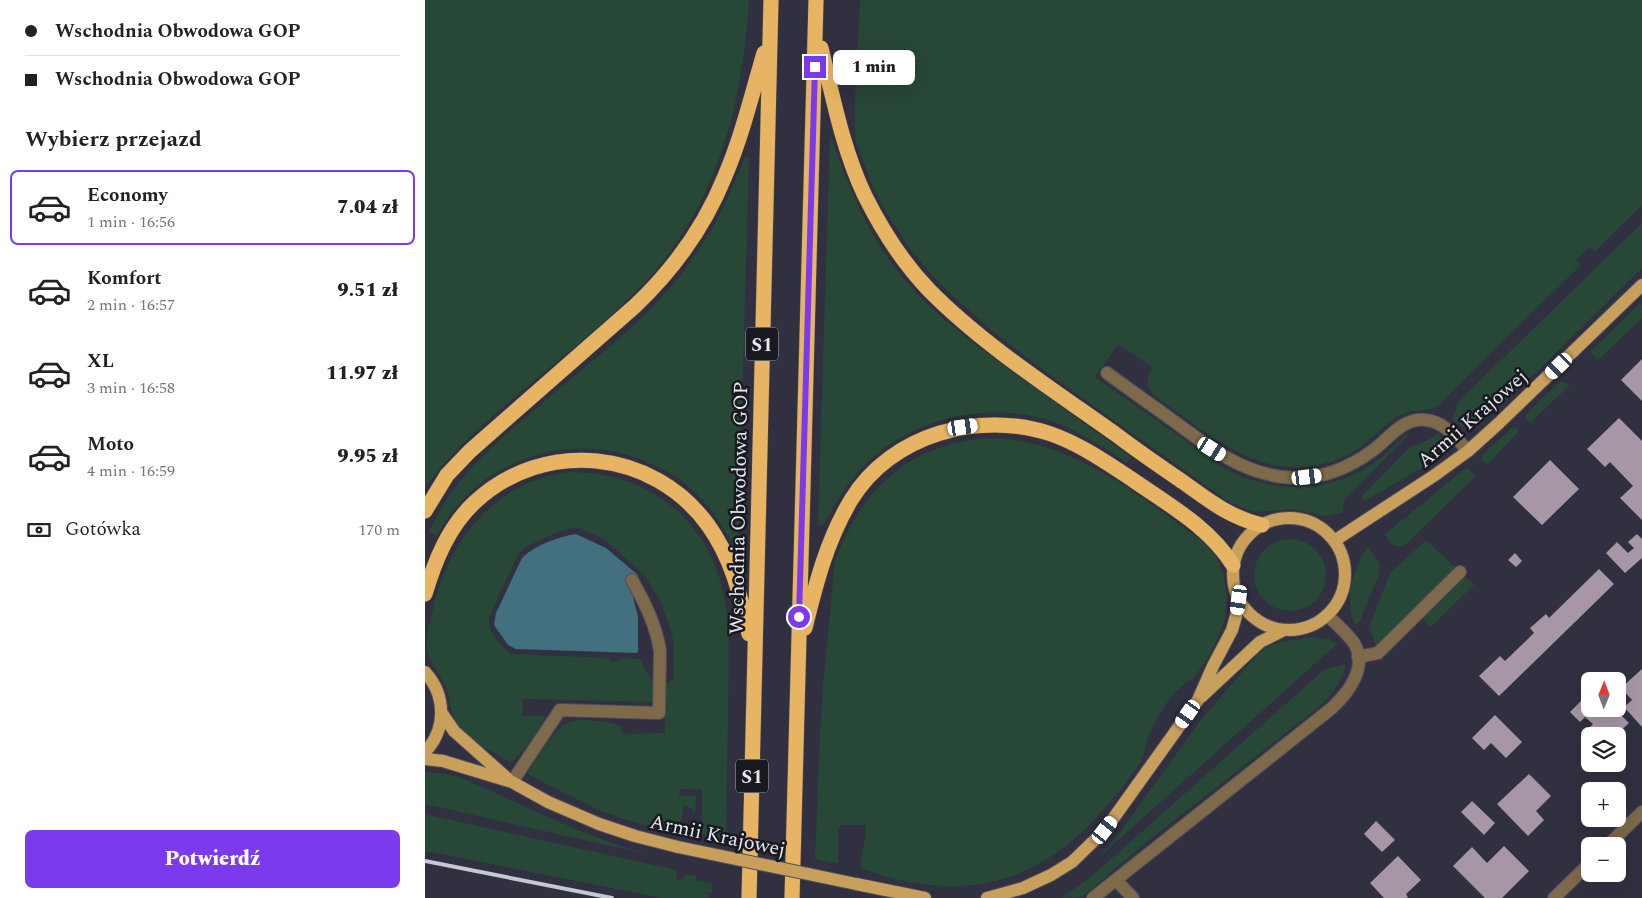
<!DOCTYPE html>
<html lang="pl">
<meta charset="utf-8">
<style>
body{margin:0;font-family:Spectral,serif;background:#f6f6f6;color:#222;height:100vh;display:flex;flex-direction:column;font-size:19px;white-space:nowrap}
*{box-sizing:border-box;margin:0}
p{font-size:16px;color:#767676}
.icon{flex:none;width:28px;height:28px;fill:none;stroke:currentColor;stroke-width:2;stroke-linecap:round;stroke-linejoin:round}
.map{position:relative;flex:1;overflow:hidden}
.drawer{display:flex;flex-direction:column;background:#fff;width:425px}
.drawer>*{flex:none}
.guide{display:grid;align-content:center;height:110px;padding:0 25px;background:#fff}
.needle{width:32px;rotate:1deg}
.tools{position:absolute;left:1156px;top:672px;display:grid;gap:10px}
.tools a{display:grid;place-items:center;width:45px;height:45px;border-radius:8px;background:#fff;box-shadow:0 5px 20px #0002;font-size:25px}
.end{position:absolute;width:22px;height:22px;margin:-11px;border:6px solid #7c3aed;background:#fff;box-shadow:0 0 0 2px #fff}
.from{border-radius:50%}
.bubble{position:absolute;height:35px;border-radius:8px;background:#fff;box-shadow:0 5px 20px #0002;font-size:16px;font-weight:800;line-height:35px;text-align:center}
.car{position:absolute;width:15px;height:30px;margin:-15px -8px;border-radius:6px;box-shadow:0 0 4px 1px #0007;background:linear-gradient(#fff 24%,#345 0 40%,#fff 0 76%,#345 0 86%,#fff 0)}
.guide b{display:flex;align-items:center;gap:18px;height:48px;font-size:19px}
.guide b+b{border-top:1px solid #e0e0e0}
.guide i{width:12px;height:12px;background:#222}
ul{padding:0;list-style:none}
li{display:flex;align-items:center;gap:15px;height:75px;margin:0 10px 8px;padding:0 15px;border:2px solid transparent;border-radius:8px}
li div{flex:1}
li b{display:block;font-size:19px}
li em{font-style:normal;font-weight:800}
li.on{border-color:#7c3aed}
li>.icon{width:45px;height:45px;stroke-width:1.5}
h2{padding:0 25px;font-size:22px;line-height:60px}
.pay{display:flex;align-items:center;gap:12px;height:55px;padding:0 25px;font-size:19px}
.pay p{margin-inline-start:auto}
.button{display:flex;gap:10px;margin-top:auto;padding:10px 25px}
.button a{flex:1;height:58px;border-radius:8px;background:#7c3aed;color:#fff;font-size:20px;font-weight:800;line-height:58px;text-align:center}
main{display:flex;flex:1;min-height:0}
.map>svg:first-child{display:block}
</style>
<main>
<section class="drawer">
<div class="guide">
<b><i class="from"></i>Wschodnia Obwodowa GOP</b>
<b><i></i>Wschodnia Obwodowa GOP</b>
</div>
<h2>Wybierz przejazd</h2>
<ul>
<li class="on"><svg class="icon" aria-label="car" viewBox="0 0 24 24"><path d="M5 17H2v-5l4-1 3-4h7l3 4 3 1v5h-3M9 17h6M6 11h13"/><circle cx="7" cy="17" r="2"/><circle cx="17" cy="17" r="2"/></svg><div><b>Economy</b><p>1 min · 16:56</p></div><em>7.04 zł</em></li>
<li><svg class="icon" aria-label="car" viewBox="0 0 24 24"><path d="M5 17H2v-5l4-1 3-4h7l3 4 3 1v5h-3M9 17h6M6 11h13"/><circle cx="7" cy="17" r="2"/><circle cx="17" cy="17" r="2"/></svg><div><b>Komfort</b><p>2 min · 16:57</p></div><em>9.51 zł</em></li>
<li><svg class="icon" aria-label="car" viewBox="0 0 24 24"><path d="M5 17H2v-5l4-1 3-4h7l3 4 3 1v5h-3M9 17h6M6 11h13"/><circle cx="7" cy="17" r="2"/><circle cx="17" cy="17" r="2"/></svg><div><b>XL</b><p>3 min · 16:58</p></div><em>11.97 zł</em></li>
<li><svg class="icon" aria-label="car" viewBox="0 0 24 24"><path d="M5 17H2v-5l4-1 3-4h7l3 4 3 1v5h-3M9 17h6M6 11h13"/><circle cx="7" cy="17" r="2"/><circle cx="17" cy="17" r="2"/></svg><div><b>Moto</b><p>4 min · 16:59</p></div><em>9.95 zł</em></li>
</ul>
<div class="pay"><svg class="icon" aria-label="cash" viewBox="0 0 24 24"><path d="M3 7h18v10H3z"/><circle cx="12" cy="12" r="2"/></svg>Gotówka<p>170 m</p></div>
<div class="button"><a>Potwierdź</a></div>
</section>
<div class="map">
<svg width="1217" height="898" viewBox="0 0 1217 898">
<rect width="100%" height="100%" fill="#303040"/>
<path fill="#274737" d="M 0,0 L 324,0 C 318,101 293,203 223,279 C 192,312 157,341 122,370 C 79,407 33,441 0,488 Z
M 435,0 L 1217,0 L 1217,205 L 1170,251 L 1165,247 L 1151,260 L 1156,265 L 1011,407 C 1002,412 989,409 978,414 C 958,423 944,445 923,455 C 845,492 790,439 730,396 C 721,387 721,378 727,367 L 693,344 L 670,377 L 801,469 C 846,493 900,494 944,466 C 959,457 970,445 982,433 L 980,438 L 921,498 L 917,506 L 919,512 L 899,516 L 868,509 L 830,512 L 813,506 L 800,499 L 625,375 L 566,330 L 515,284 L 484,248 L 458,207 L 447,185 L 430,139 L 430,97 Z
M 405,137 L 407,138 C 422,184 440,227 468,265 C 489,294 517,318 544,340 L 706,457 L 702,463 C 679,447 655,432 629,422 C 569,401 495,415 447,458 C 426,477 412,500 398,525 L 393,525 Z
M 320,157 L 324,157 L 313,547 L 309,547 C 295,521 281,500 257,481 C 247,474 236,468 224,463 C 146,427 51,460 12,536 L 4,532 C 26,482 65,447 107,412 C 140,383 175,356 208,326 C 263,275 293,227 320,157 Z
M 1217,223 L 1217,268 L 1116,368 L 1055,424 C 1043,431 1036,427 1026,419 L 1029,416 L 1034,401 Z
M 1215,303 L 1217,306 L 1217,318 L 1173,360 L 1165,352 Z
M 1135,381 L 1145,385 L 1105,423 L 1101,419 L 1101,415 Z
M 1088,427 L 1091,428 L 1094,431 L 1062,465 L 1056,460 L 1057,455 Z
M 1013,433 C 1020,441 1020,450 1014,458 L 938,502 L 937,496 L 985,447 L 1005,439 Z
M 565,438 C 636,439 698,483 754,524 C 766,533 784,544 791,557 C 800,572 803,596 801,613 C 798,630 784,659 773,672 C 766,681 755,686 748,695 C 739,705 733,718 726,730 C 720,740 721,751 716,761 C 704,782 686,801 670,819 C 616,877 552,898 475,880 C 461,877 448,872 435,868 L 441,831 L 441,825 L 416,825 L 416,827 L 413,827 L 413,864 L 390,859 C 393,794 394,728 400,663 C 402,639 405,615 407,591 C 408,582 408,571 410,561 C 415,546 423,530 431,517 C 462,467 506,442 565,438 Z
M 1042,467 L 1051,476 L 980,545 C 969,550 965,542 960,534 Z
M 146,472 C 225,472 287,522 300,601 C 306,637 303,678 303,715 C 302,757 302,798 301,840 L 277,835 L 277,790 L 255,789 L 254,796 L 271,796 L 270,816 L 267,809 L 259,805 L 253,834 L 202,820 L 174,810 L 102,774 C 110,761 130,727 144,722 C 156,718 182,722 195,725 L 198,734 L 240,733 L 240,685 L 249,678 L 249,644 L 246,631 L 235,600 L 220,576 L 179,539 L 151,527 L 135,531 L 101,547 L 94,553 L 64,617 C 62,630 76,648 87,654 L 185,658 L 185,661 L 194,662 L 195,658 L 215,659 L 223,675 L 229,682 L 229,702 L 98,699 L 97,716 L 121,716 L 106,742 L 86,763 C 69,752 46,742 33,726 C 25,715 26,703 22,690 C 16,675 3,663 2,646 C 1,633 6,618 9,605 C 25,538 73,479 146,472 Z
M829 575a36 36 0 1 1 72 0a36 36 0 1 1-72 0Z
M 1001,540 L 1031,568 L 952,647 L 944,628 L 965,573 Z
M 943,547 L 954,563 L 955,572 L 935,621 L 931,625 C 918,604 928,565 943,547 Z
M 1039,576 L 1049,585 L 1006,627 L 998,619 Z
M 885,637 L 903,639 L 912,644 L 672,859 L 695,832 L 776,720 L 830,657 C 848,638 863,643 885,637 Z
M 921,664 C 917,682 908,693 895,706 L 718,845 L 657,897 L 636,898 L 659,882 L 676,868 L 900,669 Z
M 0,772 L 20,774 L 34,777 C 98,804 159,837 226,855 L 0,804 Z
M 0,814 L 252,870 L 251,881 L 257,879 L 260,874 L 271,876 L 271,880 L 287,883 L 287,893 L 276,891 L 284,894 L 284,898 L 237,898 L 0,851 Z"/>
<path fill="#42707f" d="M 151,534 L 181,548 L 213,575 L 215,585 L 206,589 L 213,617 L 213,651 L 212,653 L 91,649 L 83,645 L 69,625 L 71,613 L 97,558 C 110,545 133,537 151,534 Z"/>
<path fill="#a797a6" d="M 1217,359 L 1217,401 L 1196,380 Z
M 1194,418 L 1217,441 L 1217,520 L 1195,498 L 1208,486 L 1185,462 L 1180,467 L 1162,449 Z
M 1125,460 L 1154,489 L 1117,525 L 1088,497 Z
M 1212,534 L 1217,539 L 1217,558 L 1200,573 L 1181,553 L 1192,542 L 1203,553 L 1209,548 L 1203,542 Z
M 1090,553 L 1097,561 L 1091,567 L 1083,560 Z
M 1174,569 L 1189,584 L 1074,696 L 1054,676 L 1075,656 L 1080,661 L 1109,633 L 1105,628 L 1121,614 L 1124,618 Z
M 1217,669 L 1217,727 L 1199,707 L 1207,700 L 1196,688 Z
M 1161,696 L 1165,700 L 1165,709 L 1190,709 L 1204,723 L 1190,736 L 1170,736 L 1163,729 L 1168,724 L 1160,717 L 1155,722 L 1145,712 Z
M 1070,715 L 1097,742 L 1081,758 L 1066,743 L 1059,750 L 1047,738 Z
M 1104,774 L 1126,796 L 1111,811 L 1119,820 L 1103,836 L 1072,804 Z
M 1047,801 L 1070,823 L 1059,835 L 1036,812 Z
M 951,821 L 970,840 L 957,852 L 939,834 Z
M 1079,846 L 1104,871 L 1077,898 L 1060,898 L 1028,866 L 1047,847 L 1062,863 Z
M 973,856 L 996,880 L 981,894 L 983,897 L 981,898 L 959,898 L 945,883 Z"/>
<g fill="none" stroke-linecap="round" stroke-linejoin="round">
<g stroke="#4d4d5c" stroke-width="14">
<path id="minor" d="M 682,373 C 705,390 728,406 750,422 C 784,447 815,472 858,477 C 890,481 921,470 947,451 C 964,439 977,417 1001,420 C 1020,422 1031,438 1043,451
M 933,657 L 953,653 L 1035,572
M 87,782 L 135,710 L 234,713 L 235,651 C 231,625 220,603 207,580
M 1182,846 L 1217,812
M 691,880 L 708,898
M 668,898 L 907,708 C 924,692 943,667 929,643 C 922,633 911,624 902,615
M 1129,898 L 1165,863"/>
</g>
<g stroke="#4d4d5c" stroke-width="14">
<path id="major" d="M808 574a56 56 0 1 1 112 0a56 56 0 1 1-112 0Z
M 909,541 L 1010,475 L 1043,451 L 1074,423 L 1217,285
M 0,672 C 21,695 22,729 0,752
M 776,697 L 835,642 L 859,630
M 16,712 L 29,731 L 83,779
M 0,759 L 18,761 L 87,782 L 123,802 L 174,824 L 210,836 L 253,847
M 431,884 L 500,898
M 562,898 L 598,888 L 626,875 L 647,862 L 680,830 L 773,700 L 788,666 L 807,630 L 811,616 L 814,600"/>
</g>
<g stroke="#4d4d5c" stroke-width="16">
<path id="highway" d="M 396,48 C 408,98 418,150 440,196 C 457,230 478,263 504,290 C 558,345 630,391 693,436 C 714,452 736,467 758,482 C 783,500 806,518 837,525
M 0,511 L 22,475 L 45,451 L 210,306 C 249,269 280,226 300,176 C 317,136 327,94 339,53
M 0,594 C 10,560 24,526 50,502 C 119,438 228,449 283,525 C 308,560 315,595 324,634
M 380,628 C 391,583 402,540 426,500 C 466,434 555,410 626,434 C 655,444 682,463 708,480 C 744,505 784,527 808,565
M 324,898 L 346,0
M 367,898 L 391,0"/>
</g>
<use href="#minor" stroke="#7e694a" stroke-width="12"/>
<use href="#major" stroke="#c99f5c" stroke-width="12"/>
<use href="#highway" stroke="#e7b463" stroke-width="15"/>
<path stroke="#c7c7d3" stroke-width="4" d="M 0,861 L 187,898"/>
<g stroke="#4d4d5c" stroke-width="14" stroke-linecap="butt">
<path id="major-bridge" d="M 253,847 L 431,884"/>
</g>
<use href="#major-bridge" stroke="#c99f5c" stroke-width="12"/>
</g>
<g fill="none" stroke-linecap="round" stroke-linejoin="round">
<path stroke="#7c3aed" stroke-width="6" d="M 374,617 L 390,67"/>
</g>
<g text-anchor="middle" stroke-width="5" stroke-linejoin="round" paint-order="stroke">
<g fill="#191920" stroke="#a9a9b3" stroke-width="1">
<rect x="321" y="327.5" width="32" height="33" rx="4"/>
<rect x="311" y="759.5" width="32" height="33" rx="4"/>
</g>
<g font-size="19" font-weight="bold" fill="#e7e7f2">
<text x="337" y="351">S1</text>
<text x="327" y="783">S1</text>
</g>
<g font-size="20" fill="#e7e7f2" stroke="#191920">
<text transform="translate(1047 418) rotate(-41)" y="7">Armii Krajowej</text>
<text transform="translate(313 508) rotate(-89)" y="7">Wschodnia Obwodowa GOP</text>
<text transform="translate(293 835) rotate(12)" y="7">Armii Krajowej</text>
</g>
</g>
</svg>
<div class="tools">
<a><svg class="needle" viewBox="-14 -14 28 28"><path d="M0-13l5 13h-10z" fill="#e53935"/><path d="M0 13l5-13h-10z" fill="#767676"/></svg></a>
<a><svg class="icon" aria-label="layers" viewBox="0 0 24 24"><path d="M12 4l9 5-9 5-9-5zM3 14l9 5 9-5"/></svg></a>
<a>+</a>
<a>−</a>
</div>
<i class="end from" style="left:374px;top:617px"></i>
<i class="end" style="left:390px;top:67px"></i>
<div class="bubble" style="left:408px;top:50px;width:82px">1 min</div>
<i class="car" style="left:1134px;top:366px;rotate:226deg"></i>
<i class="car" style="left:538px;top:427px;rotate:82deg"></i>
<i class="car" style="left:787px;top:449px;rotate:122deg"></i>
<i class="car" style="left:882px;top:477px;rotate:83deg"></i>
<i class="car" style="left:814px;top:600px;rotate:188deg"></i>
<i class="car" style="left:763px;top:714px;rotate:215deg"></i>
<i class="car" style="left:680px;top:830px;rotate:38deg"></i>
</div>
</main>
